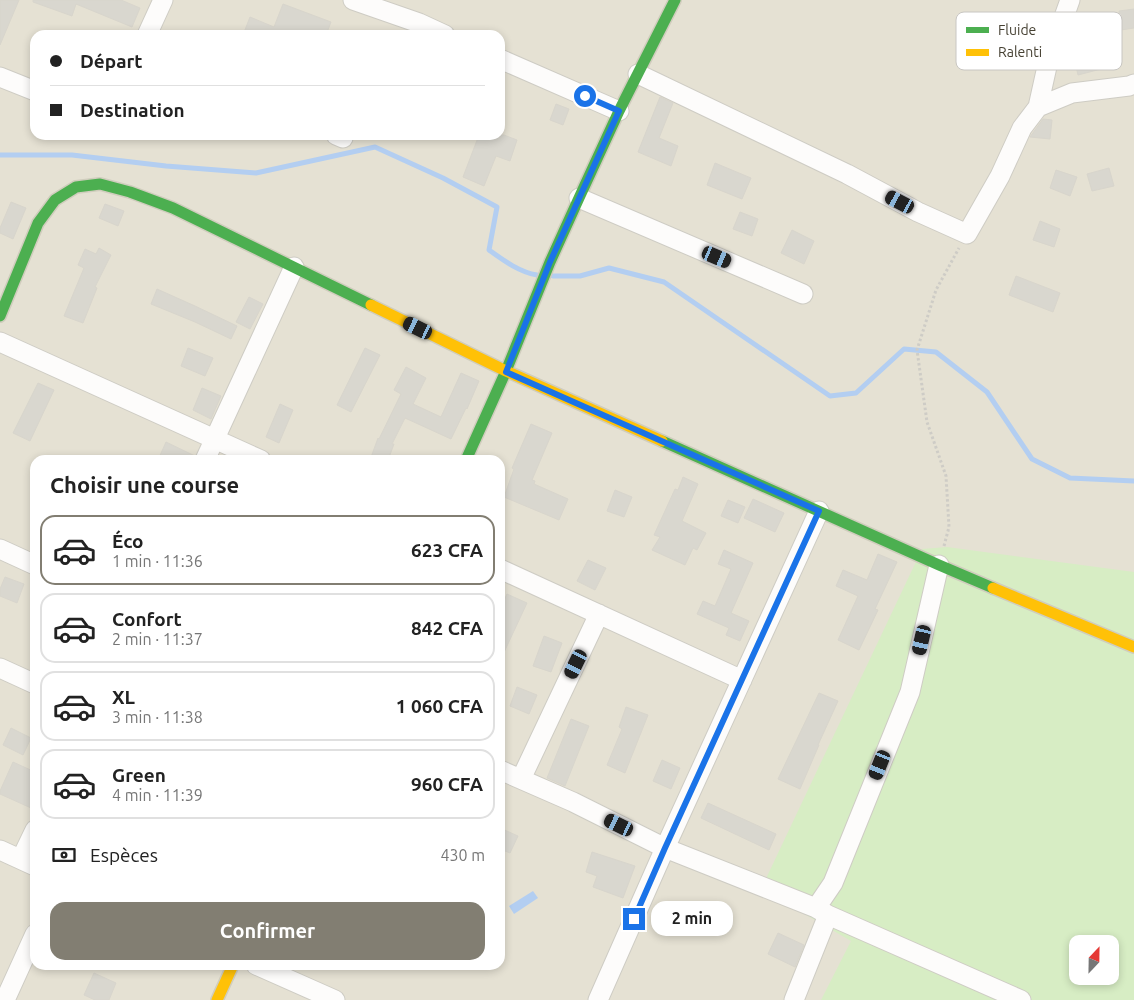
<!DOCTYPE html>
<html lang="fr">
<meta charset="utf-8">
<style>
body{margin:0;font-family:Ubuntu,sans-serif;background:#f2f2f2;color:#222;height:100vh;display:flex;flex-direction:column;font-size:19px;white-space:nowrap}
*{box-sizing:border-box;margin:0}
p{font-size:16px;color:#767676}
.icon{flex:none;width:28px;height:28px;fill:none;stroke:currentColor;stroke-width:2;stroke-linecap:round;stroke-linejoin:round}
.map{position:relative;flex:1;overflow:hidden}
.drawer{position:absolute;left:30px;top:455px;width:475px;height:515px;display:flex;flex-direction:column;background:#fff;border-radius:15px;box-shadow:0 2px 8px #0003}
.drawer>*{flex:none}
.top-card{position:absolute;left:30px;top:30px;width:475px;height:110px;border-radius:15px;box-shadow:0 2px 8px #0003;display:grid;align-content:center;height:110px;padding:0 20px;background:#fff}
.needle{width:32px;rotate:22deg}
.buttons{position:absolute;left:1069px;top:935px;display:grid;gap:10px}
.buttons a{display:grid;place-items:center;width:50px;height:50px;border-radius:10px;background:#fff;box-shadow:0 2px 8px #0003;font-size:25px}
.end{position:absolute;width:22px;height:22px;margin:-11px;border:6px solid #1a73e8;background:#fff;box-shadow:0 0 0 2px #fff}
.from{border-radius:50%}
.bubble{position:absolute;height:35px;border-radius:15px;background:#fff;box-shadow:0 2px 8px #0003;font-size:16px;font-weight:600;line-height:35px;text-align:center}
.car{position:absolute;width:15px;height:30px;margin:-15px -8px;border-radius:6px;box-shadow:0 0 4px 1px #0007;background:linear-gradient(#222 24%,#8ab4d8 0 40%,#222 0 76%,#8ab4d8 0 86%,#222 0)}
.top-card b{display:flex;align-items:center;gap:18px;height:48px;font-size:19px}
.top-card b+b{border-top:1px solid #e0e0e0}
.top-card i{width:12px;height:12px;background:#222}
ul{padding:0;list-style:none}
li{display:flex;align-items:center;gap:15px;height:70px;margin:0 10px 8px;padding:0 10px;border:2px solid #e0e0e0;border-radius:15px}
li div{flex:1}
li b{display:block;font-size:19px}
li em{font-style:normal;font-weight:600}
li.current{border-color:#827e72}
li>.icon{width:45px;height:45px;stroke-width:1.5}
h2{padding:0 20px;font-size:22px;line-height:60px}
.pay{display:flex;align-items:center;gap:12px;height:55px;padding:0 20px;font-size:19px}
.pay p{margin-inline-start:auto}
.button{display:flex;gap:10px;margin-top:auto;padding:10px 20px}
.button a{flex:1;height:58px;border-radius:15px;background:#827e72;color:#fff;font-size:20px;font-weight:600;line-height:58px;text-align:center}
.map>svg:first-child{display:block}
</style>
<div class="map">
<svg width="1134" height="1000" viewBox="0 0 1134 1000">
<rect width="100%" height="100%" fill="#f0eee6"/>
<path fill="#e5e1d3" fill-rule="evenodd" d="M 0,0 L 1134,0 L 1134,1000 L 0,1000 ZM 35,35 L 500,35 L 500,135 L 35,135 ZM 35,460 L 500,460 L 500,965 L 35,965 ZM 1078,944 L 1110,944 L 1110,976 L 1078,976 Z"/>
<path fill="#d7edc4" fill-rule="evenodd" d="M 947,547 L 1134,572 L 1134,1000 L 821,1000 L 851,941 L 761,889 L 922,549 ZM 1078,944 L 1110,944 L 1110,976 L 1078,976 Z"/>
<path fill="#b3cef1" d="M 533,891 L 538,898 L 514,914 L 509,906 Z"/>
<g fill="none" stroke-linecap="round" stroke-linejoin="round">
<path stroke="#b3cef1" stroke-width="5" d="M 0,155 L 72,155 L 166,166 L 256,173 L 375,147 L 443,178 L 497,207 L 489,250 C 503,260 519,272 537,275
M 553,276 L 580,276 L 609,268 L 664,282 L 830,396 L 856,393 L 904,349 L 936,352 L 987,392 L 1032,459 L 1070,478 L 1134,481"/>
</g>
<path fill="#d9d7cf" stroke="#d8d5cc" d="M 0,0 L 19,0 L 0,45 Z
M 33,0 L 121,0 L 140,8 L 132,27 L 76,4 L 72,16 L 33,2 Z
M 283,4 L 331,22 L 326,35 L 309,35 L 298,31 L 293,35 L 243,35 L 250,17 L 274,27 Z
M 1134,9 L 1134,28 L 1121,30 L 1119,11 Z
M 1092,34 L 1101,69 L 1078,75 L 1070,40 Z
M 660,97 L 673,103 L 659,138 L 678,146 L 671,166 L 638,152 Z
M 556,104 L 569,109 L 563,125 L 550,120 Z
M 1043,119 L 1052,120 L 1050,139 L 1030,137 Z
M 479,135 L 504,135 L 517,140 L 510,161 L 496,156 L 484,186 L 463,177 Z
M 715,163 L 751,178 L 742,199 L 707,185 Z
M 1109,168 L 1114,186 L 1092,191 L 1087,174 Z
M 1056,170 L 1077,177 L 1070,196 L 1050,188 Z
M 11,202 L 26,208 L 13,239 L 0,233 L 0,228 Z
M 105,204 L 124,211 L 118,226 L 99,218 Z
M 740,212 L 758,219 L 752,236 L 733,229 Z
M 1040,221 L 1060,229 L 1054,247 L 1033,240 Z
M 792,230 L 814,241 L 804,264 L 781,253 Z
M 99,248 L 111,255 L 95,287 L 97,288 L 83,323 L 64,316 L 84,268 L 78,265 L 85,249 L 96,254 Z
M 1016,276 L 1060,293 L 1053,312 L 1009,295 Z
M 157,289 L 195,306 L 237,326 L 231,339 L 195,322 L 151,304 Z
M 249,297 L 263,304 L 250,329 L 236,322 Z
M 188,348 L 213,358 L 205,376 L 181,366 Z
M 365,348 L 380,355 L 351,412 L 337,405 Z
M 406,367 L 426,378 L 413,404 L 441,417 L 461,373 L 479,381 L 467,409 L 466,408 L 451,439 L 405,418 L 392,444 L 394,444 L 388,460 L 370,460 L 378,438 L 379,439 L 401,394 L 394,390 Z
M 38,383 L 54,390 L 30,441 L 13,433 Z
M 202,388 L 221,396 L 211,419 L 193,410 Z
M 280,404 L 293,410 L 279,443 L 266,437 Z
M 531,424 L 552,433 L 532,480 L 535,481 L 534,484 L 568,499 L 559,520 L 504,497 L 514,469 L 512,468 Z
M 166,442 L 195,456 L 194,460 L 158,460 Z
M 683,477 L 698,484 L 682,521 L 706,533 L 697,550 L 693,548 L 685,565 L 652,550 L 660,537 L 654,535 L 675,489 L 678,490 Z
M 615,490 L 632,497 L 624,517 L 607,511 Z
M 753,499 L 784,513 L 775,532 L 744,518 Z
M 728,500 L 745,507 L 738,523 L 721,516 Z
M 724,550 L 753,563 L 731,613 L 749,621 L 740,641 L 726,635 L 729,628 L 697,614 L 703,601 L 715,606 L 731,569 L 718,564 Z
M 878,554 L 897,562 L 875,609 L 878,610 L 859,650 L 838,640 L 858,596 L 836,586 L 843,570 L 867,580 Z
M 588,560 L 606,568 L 595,590 L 577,581 Z
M 5,577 L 24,584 L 17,603 L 0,596 L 0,589 Z
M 507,594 L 527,603 L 500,661 L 500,609 Z
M 544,636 L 562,643 L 551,672 L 533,666 Z
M 517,687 L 537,695 L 529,714 L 510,706 Z
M 819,693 L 838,701 L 818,745 L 819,745 L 800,789 L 778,779 Z
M 626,707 L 648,715 L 625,773 L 607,765 L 622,729 L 619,727 Z
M 571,719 L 589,726 L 565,786 L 547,778 Z
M 11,728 L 31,738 L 23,755 L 3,745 Z
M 662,760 L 680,768 L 671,789 L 653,781 Z
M 13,762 L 35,772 L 35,798 L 31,808 L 0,794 L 0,791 Z
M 708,803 L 776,834 L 769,850 L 701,818 Z
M 500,828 L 518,836 L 510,853 L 500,849 Z
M 592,852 L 635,866 L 623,898 L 593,887 L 597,876 L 586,872 Z
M 778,933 L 804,945 L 795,967 L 768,954 Z
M 94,973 L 116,983 L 109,1000 L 95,1000 L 84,995 Z"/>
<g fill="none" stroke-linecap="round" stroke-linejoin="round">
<g stroke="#ceccc4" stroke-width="21">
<path id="street" d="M 353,0 L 419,23 L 445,35
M 147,35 L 163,0
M 500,59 L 619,111
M 638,74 L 847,174 L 918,212 L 967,234 L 1000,176 L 1022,128 L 1038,107 L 1072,93 L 1129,86 L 1134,84
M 0,77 L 35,91
M 1038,107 L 1048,62 L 1070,0
M 336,135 L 343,138
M 579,198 L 803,294
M 0,342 L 261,460
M 205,460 L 294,267
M 0,549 L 35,565
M 500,569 L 742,680
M 0,668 L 35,684
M 500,770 L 573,802 L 665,848 L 816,908 L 828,915 L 1021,1000
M 521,779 L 599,614
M 0,850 L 35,866
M 21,859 L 35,830
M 816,908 L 833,883 L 910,692 L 939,565
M 256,965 L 335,1000
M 5,1000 L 35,934
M 598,1000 L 665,848 L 819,511
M 794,1000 L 828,915"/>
</g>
<g stroke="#d0cdbd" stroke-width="14">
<path id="fast" d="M 0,316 L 38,223 L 55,200 L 76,187 L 100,184 L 130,192 L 173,208 L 371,305
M 662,441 L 939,565 L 993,588
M 466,460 L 506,371 L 550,262 L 579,198 L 619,111 L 675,0"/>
</g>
<g stroke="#d0cdbd" stroke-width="14">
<path id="slow" d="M 371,305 L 506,371 L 662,441
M 993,588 L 1134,647
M 217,1000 L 233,965"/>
</g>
<path stroke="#ceccc6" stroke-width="3" stroke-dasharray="2.5 2.5" stroke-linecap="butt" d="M 944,546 L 949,527 L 946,476 L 927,422 L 917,350 L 936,290 L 959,248"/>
<use href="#street" stroke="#fdfcfb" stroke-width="19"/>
<use href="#fast" stroke="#4caf50" stroke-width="11"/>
<use href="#slow" stroke="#ffc107" stroke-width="11"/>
</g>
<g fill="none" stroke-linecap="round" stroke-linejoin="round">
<path stroke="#1a73e8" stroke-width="6" d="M 585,96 L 619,111 L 550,262 L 506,372 L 819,511 L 665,848 L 634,919"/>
</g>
<rect x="956" y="12" width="166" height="58" rx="8" fill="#fff" stroke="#c8c6c2" stroke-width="1"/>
<rect x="966" y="27" width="23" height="6" fill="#4caf50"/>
<rect x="966" y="49" width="23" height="7" fill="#ffc107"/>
<g font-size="14" fill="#464133">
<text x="998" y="35">Fluide</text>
<text x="998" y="57">Ralenti</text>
</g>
</svg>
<div class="buttons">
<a><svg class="needle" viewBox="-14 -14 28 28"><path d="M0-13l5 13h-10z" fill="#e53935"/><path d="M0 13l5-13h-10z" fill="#767676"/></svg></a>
</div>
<i class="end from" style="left:585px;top:96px"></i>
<i class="end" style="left:634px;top:919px"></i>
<div class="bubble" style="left:651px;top:901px;width:82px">2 min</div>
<i class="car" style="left:900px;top:202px;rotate:298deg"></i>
<i class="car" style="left:717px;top:257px;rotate:113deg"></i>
<i class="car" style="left:418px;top:328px;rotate:296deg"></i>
<i class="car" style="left:922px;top:640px;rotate:193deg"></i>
<i class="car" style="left:576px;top:664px;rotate:206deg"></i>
<i class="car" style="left:880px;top:765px;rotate:202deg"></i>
<i class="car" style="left:619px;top:825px;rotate:296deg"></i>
<div class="top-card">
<b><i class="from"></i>Départ</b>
<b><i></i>Destination</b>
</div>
<section class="drawer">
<h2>Choisir une course</h2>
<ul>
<li class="current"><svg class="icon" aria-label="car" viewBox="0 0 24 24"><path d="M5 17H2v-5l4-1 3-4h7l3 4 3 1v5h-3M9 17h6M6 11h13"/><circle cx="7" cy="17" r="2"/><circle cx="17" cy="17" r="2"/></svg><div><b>Éco</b><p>1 min · 11:36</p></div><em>623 CFA</em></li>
<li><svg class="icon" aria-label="car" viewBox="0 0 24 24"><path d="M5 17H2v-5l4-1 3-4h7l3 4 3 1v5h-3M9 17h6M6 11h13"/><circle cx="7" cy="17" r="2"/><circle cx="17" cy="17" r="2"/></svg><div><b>Confort</b><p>2 min · 11:37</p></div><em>842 CFA</em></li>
<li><svg class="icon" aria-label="car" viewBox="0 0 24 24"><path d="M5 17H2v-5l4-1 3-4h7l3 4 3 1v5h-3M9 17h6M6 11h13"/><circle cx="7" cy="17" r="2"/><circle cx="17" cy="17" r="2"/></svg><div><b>XL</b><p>3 min · 11:38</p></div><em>1 060 CFA</em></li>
<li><svg class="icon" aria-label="car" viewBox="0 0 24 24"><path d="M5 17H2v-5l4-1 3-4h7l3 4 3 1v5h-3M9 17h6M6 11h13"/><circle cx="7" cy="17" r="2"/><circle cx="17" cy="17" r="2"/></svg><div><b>Green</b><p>4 min · 11:39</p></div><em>960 CFA</em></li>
</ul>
<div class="pay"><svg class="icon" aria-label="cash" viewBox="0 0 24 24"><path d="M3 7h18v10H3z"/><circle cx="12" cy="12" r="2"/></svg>Espèces<p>430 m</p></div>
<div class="button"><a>Confirmer</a></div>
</section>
</div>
